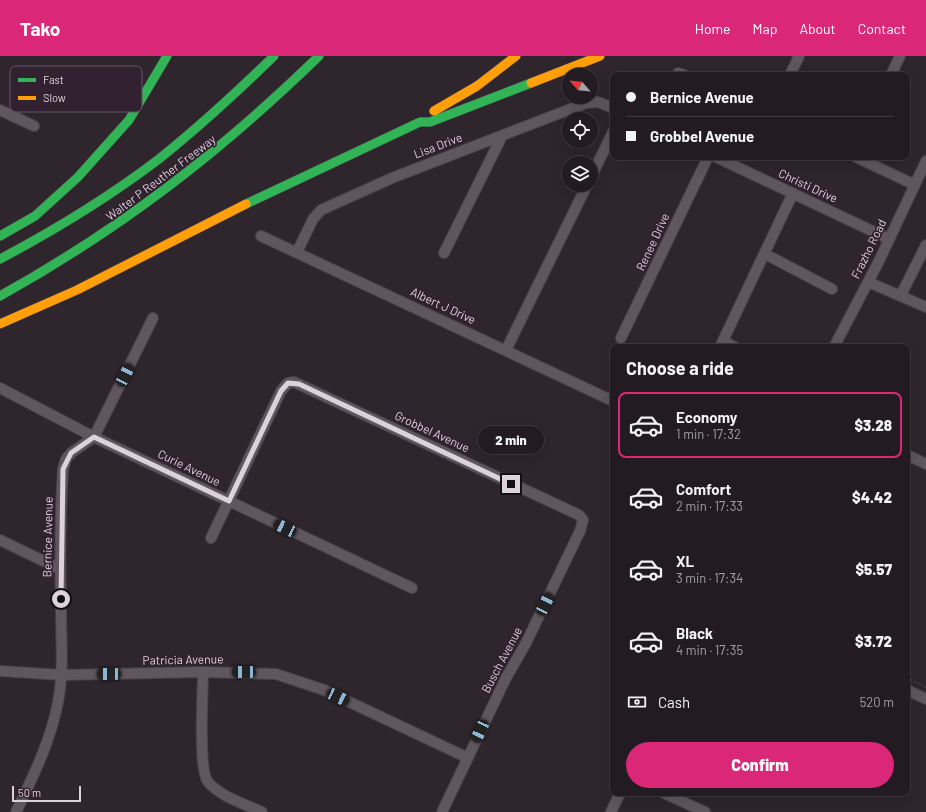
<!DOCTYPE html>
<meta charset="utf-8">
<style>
body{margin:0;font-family:Barlow,sans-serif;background:#2a252a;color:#f1f3f6;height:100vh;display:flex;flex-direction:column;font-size:15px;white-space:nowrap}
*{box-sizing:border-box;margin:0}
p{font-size:13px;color:#a2a1a5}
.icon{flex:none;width:22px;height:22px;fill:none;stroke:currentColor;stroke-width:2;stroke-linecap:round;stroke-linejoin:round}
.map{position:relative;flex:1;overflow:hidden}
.panel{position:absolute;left:610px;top:288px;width:300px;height:452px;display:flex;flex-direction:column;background:#221c22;border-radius:8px;box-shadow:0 4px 16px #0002,0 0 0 1px #3f3a40}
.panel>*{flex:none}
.guide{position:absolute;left:610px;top:16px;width:300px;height:88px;border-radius:8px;box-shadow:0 4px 16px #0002,0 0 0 1px #3f3a40;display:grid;align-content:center;height:88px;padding:0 16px;background:#221c22}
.needle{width:26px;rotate:297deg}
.fabs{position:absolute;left:562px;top:12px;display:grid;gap:8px}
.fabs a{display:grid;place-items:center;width:36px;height:36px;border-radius:50%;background:#221c22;box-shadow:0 4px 16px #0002,0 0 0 1px #3f3a40;font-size:20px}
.scale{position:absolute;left:12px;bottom:10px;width:69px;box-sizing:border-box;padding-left:4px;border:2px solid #ddd2dc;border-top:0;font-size:11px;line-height:14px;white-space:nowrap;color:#ddd2dc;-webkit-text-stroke:3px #322130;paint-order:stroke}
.end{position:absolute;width:18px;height:18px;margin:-9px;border:5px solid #ddd2dc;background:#111;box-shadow:0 0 0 2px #111}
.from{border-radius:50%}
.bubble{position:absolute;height:28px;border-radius:14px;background:#221c22;box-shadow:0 4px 16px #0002,0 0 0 1px #3f3a40;font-size:13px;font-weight:800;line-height:28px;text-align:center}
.car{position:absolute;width:12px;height:24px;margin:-12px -6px;border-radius:5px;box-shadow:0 0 3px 1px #0007;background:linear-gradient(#222 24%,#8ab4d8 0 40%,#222 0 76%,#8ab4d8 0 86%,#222 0)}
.guide b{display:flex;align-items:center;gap:14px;height:38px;font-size:15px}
.guide b+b{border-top:1px solid #3f3a40}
.guide i{width:10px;height:10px;background:#f1f3f6}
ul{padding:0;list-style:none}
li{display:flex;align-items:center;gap:12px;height:66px;margin:0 8px 6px;padding:0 8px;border:2px solid transparent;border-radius:8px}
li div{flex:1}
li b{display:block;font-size:15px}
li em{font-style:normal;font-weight:800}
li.active{border-color:#db2777}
li>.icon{width:36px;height:36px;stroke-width:1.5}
h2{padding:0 16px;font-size:18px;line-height:48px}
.pay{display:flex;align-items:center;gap:10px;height:44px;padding:0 16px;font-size:15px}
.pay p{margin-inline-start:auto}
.primary-button{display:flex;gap:8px;margin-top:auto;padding:8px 16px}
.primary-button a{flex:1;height:46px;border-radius:24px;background:#db2777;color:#fff;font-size:16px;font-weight:800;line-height:46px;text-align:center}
header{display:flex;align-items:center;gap:24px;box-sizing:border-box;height:56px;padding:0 20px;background:#db2777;color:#fff}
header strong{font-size:19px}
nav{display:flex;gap:22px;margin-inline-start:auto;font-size:14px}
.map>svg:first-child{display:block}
</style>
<header>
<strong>Tako</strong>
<nav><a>Home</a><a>Map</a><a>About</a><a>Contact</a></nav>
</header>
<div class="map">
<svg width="926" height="756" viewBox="0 0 926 756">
<rect width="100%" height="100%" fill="#2e252d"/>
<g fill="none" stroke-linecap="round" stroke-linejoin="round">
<g stroke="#4a4249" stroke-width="12">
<path id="street" d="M 678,17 L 684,19
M 790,19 L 799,0
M 891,19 L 900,0
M 0,54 L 34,70
M 716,101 L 889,183
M 856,101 L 915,129
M 591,121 L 613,76
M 261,180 L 613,345
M 297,196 L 313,163 L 321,154 L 392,122 L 586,47 L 598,46 L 613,52
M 444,197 L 502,80
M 765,198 L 832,233
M 868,226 L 926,251
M 901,239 L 926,189
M 621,282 L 708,101
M 723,285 L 735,291
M 720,291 L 793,137
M 834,291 L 880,203 L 926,105
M 506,294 L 587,129
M 0,332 L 94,381 L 412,532
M 907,399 L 926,408
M 211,482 L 281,335 L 288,327 L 294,326 L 579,459 L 583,464 L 580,475 L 526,587 L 506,622 L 442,756
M 0,484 L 60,513
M 0,615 L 62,619 L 203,616 L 276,618 L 324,634 L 468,702
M 203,616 C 203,636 198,714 208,726 C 221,741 245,748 262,756
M 907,634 L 926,643
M 664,737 L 705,756
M 16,756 C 33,721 51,684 58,646 C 64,615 61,583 61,552 C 60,506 60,459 63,413 L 66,403 L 71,397 L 94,381 L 153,262
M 611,756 L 620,737"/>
</g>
<g stroke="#4a4249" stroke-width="10">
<path id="fast" d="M 246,148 L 420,66 L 430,66 L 531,27
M 0,180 L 35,160 L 78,121 L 129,64 L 167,0
M 0,203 C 55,174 109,141 159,103 C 199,71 237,36 274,0
M 0,240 C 122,172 219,97 319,0"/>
</g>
<g stroke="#4a4249" stroke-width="10">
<path id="slow" d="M 531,27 L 600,0
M 434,55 L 477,30 L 516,0
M 0,268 L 77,234 L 246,148"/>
</g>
<path stroke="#5e595e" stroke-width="1.5" stroke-dasharray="1 3" stroke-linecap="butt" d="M 907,622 L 926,631"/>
<use href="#street" stroke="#5f565e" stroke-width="10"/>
<use href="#fast" stroke="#30b455" stroke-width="9"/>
<use href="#slow" stroke="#ff9f0a" stroke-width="9"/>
</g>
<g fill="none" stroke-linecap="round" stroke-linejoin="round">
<path stroke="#ddd2dc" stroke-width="5" d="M 61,543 L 63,413 L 71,397 L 94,381 L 229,445 L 281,335 L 288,327 L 299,328 L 511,428"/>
</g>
<g text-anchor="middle" stroke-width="3.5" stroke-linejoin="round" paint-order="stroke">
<g font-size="12" fill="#ddd2dc" stroke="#322130">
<text transform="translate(438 90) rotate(-21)" y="4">Lisa Drive</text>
<text transform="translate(161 122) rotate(-37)" y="4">Walter P Reuther Freeway</text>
<text transform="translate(808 130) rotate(25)" y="4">Christi Drive</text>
<text transform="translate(653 186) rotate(-65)" y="4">Renee Drive</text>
<text transform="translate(869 193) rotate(-64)" y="4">Frazho Road</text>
<text transform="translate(443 250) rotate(25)" y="4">Albert J Drive</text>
<text transform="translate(432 376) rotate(25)" y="4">Grobbel Avenue</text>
<text transform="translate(189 412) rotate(26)" y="4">Curie Avenue</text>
<text transform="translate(48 481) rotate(-89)" y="4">Bernice Avenue</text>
<text transform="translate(183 604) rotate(-1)" y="4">Patricia Avenue</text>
<text transform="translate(502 604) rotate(-62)" y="4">Busch Avenue</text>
</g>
</g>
<rect x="10" y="10" width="132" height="46" rx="6" fill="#322130" stroke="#655664" stroke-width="1"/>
<rect x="18" y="22" width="18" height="4" fill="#30b455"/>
<rect x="18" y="40" width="18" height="4" fill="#ff9f0a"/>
<g font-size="11" fill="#ddd2dc">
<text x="43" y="28">Fast</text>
<text x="43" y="46">Slow</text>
</g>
</svg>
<div class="fabs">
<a><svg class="needle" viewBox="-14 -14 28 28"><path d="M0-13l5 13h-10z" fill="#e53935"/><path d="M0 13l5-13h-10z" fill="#a2a1a5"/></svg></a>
<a><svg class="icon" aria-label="locate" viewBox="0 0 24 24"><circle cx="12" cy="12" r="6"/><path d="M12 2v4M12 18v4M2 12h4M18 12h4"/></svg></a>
<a><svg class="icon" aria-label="layers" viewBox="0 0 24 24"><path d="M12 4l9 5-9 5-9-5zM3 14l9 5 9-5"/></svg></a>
</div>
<div class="scale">50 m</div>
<i class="end from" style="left:61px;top:543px"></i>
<i class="end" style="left:511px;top:428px"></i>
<div class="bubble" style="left:478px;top:370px;width:66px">2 min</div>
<i class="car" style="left:125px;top:319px;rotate:27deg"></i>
<i class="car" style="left:285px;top:472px;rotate:295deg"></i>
<i class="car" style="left:545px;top:548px;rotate:26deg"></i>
<i class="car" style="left:244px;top:616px;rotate:270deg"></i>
<i class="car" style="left:109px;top:618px;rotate:269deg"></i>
<i class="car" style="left:338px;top:641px;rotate:115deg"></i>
<i class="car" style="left:480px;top:675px;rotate:205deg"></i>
<div class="guide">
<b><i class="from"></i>Bernice Avenue</b>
<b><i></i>Grobbel Avenue</b>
</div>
<section class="panel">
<h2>Choose a ride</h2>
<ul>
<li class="active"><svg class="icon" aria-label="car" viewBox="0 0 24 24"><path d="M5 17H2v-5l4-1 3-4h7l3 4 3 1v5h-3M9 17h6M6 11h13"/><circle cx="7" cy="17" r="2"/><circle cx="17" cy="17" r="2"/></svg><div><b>Economy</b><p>1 min · 17:32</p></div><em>$3.28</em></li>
<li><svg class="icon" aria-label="car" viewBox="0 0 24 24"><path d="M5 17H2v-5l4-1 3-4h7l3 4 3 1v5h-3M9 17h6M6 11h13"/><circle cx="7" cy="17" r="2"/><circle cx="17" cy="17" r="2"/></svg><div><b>Comfort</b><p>2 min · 17:33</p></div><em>$4.42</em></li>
<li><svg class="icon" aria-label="car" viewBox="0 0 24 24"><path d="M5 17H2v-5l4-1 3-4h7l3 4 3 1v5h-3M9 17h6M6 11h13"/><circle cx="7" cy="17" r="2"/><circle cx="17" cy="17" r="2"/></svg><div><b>XL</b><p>3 min · 17:34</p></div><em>$5.57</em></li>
<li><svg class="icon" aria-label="car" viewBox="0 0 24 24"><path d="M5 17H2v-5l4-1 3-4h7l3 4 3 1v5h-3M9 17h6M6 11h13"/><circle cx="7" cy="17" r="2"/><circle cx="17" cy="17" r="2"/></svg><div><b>Black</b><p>4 min · 17:35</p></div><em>$3.72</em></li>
</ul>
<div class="pay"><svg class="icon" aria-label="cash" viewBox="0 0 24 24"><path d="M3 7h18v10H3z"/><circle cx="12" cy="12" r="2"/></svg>Cash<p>520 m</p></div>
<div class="primary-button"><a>Confirm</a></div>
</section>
</div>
